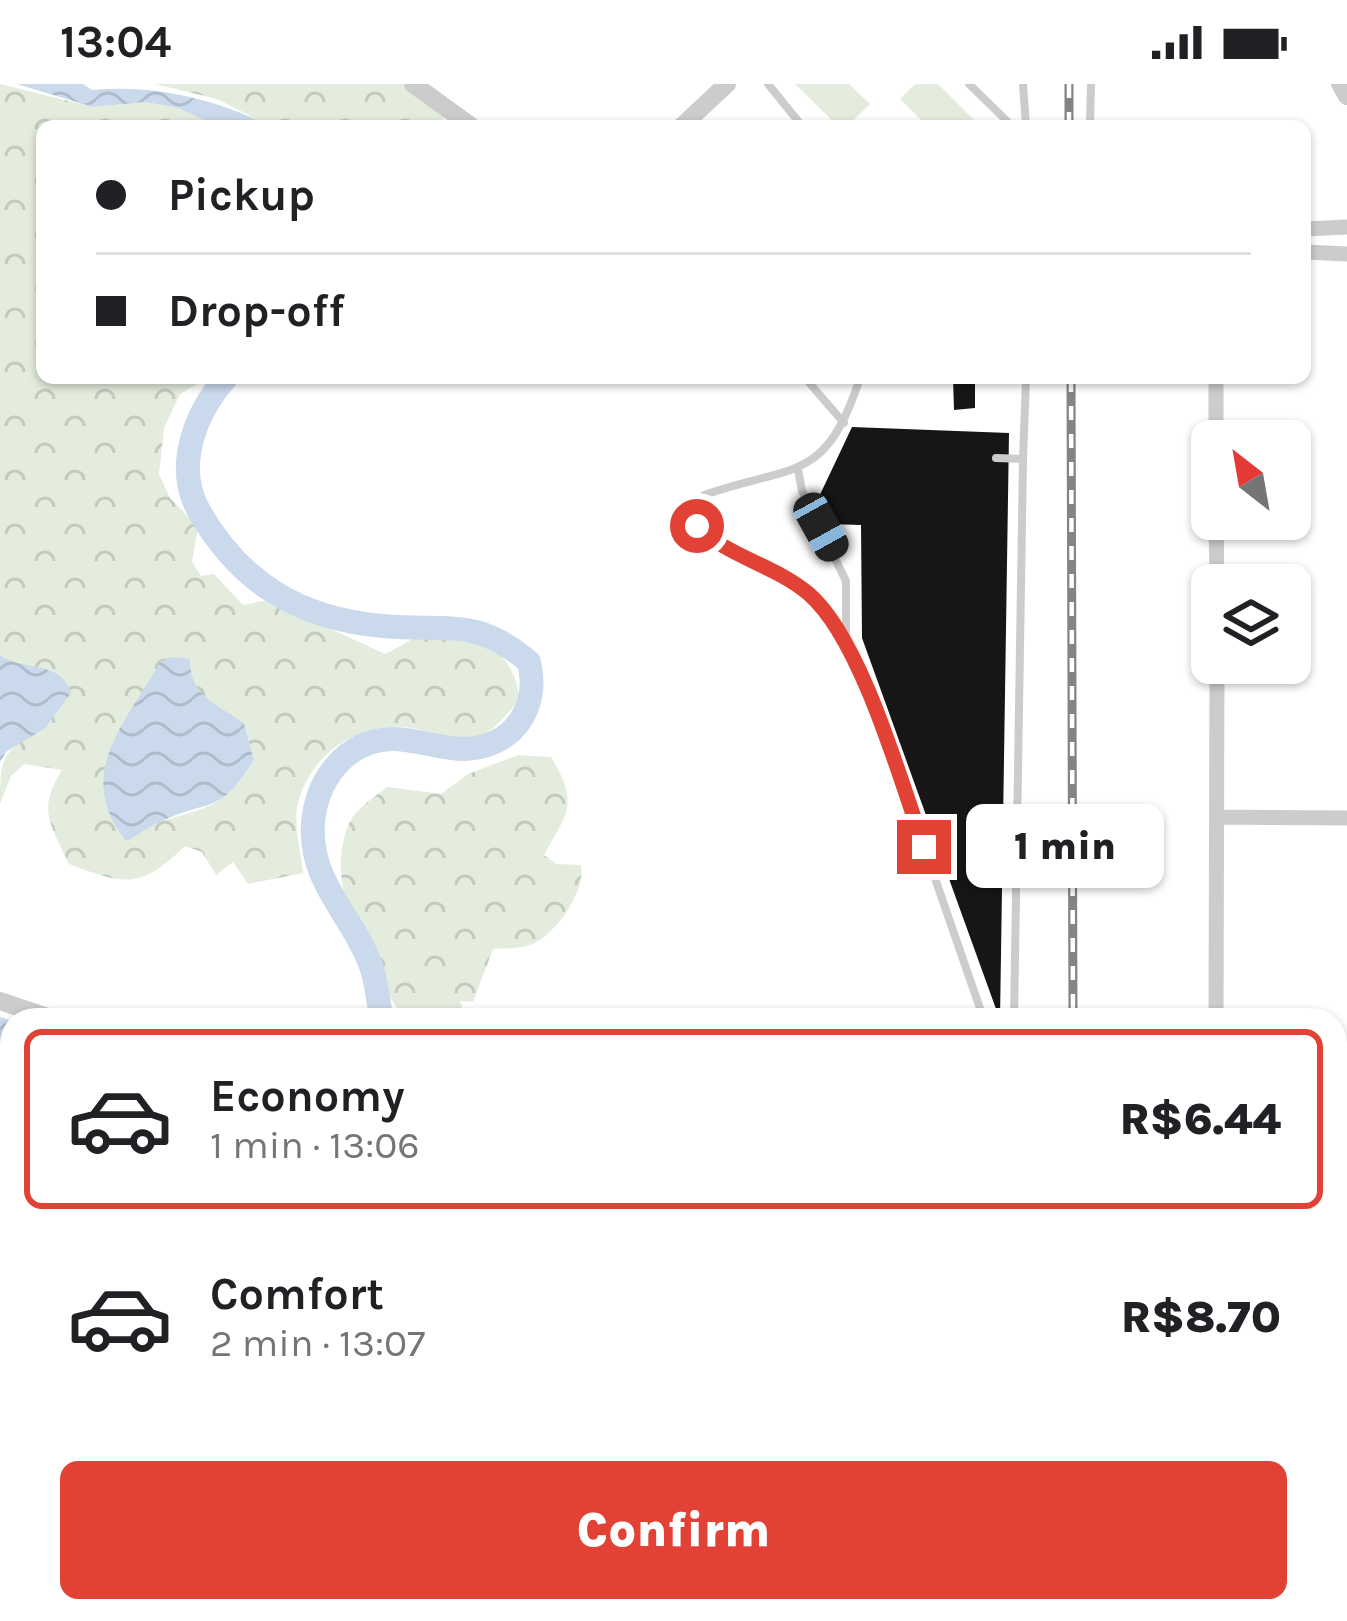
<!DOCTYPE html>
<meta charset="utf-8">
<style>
body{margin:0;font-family:Karla,sans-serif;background:#f2f2f2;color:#202124;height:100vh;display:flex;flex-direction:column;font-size:45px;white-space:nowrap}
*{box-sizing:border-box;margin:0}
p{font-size:39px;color:#757577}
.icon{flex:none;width:66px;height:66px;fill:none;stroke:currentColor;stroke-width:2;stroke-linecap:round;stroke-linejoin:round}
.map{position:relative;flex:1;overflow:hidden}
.panel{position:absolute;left:0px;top:924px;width:1347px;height:615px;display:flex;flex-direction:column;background:#fff;border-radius:36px 36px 0 0;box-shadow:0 3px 9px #0004}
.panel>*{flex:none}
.guide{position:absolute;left:36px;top:36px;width:1275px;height:264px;border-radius:18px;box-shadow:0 3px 9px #0004;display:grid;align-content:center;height:264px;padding:0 60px;background:#fff}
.needle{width:78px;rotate:329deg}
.controls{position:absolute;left:1191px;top:336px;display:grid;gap:24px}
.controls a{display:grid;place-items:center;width:120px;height:120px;border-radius:18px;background:#fff;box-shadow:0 3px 9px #0004;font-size:60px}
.end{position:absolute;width:54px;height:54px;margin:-27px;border:15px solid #e24235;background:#fff;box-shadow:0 0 0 6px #fff}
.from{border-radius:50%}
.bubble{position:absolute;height:84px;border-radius:18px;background:#fff;box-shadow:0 3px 9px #0004;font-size:39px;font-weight:800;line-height:84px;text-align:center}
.car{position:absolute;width:36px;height:72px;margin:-36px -18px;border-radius:15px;box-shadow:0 0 9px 3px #0007;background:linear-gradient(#222 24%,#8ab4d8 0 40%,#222 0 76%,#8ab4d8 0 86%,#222 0)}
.guide b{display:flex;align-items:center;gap:42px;height:114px;font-size:45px}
.guide b+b{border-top:3px solid #e0e0e0}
.guide i{width:30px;height:30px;background:#202124}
ul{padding:21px 0 0;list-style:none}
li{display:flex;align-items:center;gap:36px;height:180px;margin:0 24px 18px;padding:0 36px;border:6px solid transparent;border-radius:18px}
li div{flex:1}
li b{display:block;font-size:45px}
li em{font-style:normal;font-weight:800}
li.current{border-color:#e24235}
li>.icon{width:108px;height:108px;stroke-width:1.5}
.cta{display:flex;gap:24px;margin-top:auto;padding:24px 60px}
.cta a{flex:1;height:138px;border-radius:18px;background:#e24235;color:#fff;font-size:48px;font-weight:800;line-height:138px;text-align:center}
.status{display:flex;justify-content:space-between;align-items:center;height:84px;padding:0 60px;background:#fff;direction:ltr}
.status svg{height:33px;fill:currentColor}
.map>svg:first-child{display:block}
</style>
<div class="status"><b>13:04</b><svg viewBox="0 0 49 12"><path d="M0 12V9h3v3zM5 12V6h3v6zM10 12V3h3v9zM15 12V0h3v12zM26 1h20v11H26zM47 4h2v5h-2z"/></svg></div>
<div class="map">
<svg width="1347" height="1537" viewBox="0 0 1347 1537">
<defs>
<pattern id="forest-crowns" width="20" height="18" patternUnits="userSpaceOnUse" patternTransform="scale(3)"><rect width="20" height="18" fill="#e3ecdd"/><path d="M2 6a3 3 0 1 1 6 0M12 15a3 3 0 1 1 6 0" fill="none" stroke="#c3cbbe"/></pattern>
<pattern id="water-waves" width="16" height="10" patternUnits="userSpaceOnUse" patternTransform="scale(3)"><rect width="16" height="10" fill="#cad9eb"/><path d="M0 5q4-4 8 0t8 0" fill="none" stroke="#aebbca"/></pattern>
</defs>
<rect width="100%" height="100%" fill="#fff"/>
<path fill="url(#forest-crowns)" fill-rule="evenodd" d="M 0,0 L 93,23 L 145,18 L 178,24 L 217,42 L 42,42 L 42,294 L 207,294 L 180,310 L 164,344 L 159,390 L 170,414 L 198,443 L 192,478 L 201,492 L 214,490 L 243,521 L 268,516 L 385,570 C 401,563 423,546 439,545 C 480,542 519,577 519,617 C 506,630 489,655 468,656 C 450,656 425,645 405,643 C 354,639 307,673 297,724 C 294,744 301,769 303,789 L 248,800 L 233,778 L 216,791 L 202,768 L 185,762 C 140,806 125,801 69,780 C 50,739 37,726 62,686 L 24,680 L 11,692 L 0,720 C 0,671 2,668 45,644 L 13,581 L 0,571 ZM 190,576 C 189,611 217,622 244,639 L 254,676 C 226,723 209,723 159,738 Z
M 155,0 L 405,0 L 446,30 L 439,42 L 270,42 L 217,15 Z
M 518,671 L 551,673 C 579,719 568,728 544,771 L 556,780 L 581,781 C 586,806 557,850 532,860 C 521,865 506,864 493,865 L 473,918 L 460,917 L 466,936 L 404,936 C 373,884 322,807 348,742 C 355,725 373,714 387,703 L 441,710 L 468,690 Z
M 1343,1384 L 1347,1497 L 1335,1499 L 1335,1385 Z
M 979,1527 L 1087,1527 L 1087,1537 L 984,1537 Z
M 1100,1527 L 1240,1527 L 1231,1537 L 1100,1537 Z"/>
<path fill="#e3ecdd" d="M 795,0 L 849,0 L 870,20 L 847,42 L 838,42 Z
M 915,0 L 938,0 L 980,42 L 927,42 L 900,15 Z"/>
<path fill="url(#water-waves)" d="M 17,0 L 83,0 L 92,6 C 153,0 216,15 270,42 L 217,42 L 178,24 L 145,18 L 93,23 Z
M 0,571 C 22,588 61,575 71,609 L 45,644 L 6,668 L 0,678 Z
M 172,573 L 190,575 C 189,611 217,621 244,639 L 254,676 C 218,733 213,713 160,738 C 148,743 138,752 126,757 C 73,690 125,640 161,577 Z
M 0,933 L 12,937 L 12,1148 L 0,1150 Z"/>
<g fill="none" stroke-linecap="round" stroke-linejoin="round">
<path stroke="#cad9eb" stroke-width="24" d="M 226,294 C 195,329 174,383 199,427 C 240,499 300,535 383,542 C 446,548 475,532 529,578 C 540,623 514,663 465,665 C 441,665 416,655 392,655 C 345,656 316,697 313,740 C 309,799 353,831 371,882 C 377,898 378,919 382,936
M 1335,1494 L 1347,1491
M 971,1527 L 974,1537
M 1261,1537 L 1272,1527"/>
</g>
<path fill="#161616" d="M 953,294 L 975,294 L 975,324 L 954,326 Z
M 852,343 L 1009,349 L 1000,936 L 862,554 L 861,441 L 827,440 L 817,417 Z"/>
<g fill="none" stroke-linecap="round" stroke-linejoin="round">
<path stroke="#ccc" stroke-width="8" d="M 768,0 L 802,42
M 969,0 L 1012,42
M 1023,0 L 1026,42
M 1090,42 L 1091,0
M 805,294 L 844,339
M 996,374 L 1023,375 L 1014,936
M 1023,375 L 1026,294
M 798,385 L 802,407 L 846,497 L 846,555 L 853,582 L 882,641 L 984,936
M 845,554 L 809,510 L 707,452 L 692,431 L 704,411 C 796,379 825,400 860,294
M 650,1527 L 658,1537
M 808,1537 L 813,1527"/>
<path stroke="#ccc" stroke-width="15" d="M 1305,145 L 1347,143
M 1305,168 L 1347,170
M 1216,294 L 1216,357
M 1216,435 L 1217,501
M 1217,733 L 1347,734
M 1216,936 L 1217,579
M 1335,1214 L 1347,1214"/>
<path stroke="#ccc" stroke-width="18" d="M 413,0 L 471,42
M 1340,0 L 1347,12
M 682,42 L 727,0
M 0,917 L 57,936
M 532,1527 L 539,1537"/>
<g stroke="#848484" stroke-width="9">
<path id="rail" d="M 1069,0 L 1069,42
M 1071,294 L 1073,936
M 1071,1527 L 1071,1537"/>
</g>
<use href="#rail" stroke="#fff" stroke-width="4.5" stroke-dasharray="14" stroke-linecap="butt"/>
</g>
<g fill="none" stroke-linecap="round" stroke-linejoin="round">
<path stroke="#e24235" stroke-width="15" d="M 697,442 C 728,473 775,481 809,510 C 861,555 900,695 924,763"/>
</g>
</svg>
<div class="controls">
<a><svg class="needle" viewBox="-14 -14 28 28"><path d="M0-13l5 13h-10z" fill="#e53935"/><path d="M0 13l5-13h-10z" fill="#757577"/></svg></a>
<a><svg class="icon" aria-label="layers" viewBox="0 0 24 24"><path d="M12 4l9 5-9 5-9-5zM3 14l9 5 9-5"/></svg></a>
</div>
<i class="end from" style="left:697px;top:442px"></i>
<i class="end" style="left:924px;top:763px"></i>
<div class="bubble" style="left:966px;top:720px;width:198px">1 min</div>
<i class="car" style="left:821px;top:443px;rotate:151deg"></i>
<div class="guide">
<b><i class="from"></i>Pickup</b>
<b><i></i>Drop-off</b>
</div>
<section class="panel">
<ul>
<li class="current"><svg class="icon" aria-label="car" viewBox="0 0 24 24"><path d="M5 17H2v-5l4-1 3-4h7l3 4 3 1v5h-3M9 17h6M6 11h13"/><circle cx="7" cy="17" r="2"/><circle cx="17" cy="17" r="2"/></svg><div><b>Economy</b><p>1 min · 13:06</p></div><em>R$6.44</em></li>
<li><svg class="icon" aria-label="car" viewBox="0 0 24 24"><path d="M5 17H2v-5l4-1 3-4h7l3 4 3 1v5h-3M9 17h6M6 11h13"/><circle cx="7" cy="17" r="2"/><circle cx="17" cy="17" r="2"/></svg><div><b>Comfort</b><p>2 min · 13:07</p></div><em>R$8.70</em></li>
</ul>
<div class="cta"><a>Confirm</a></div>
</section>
</div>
